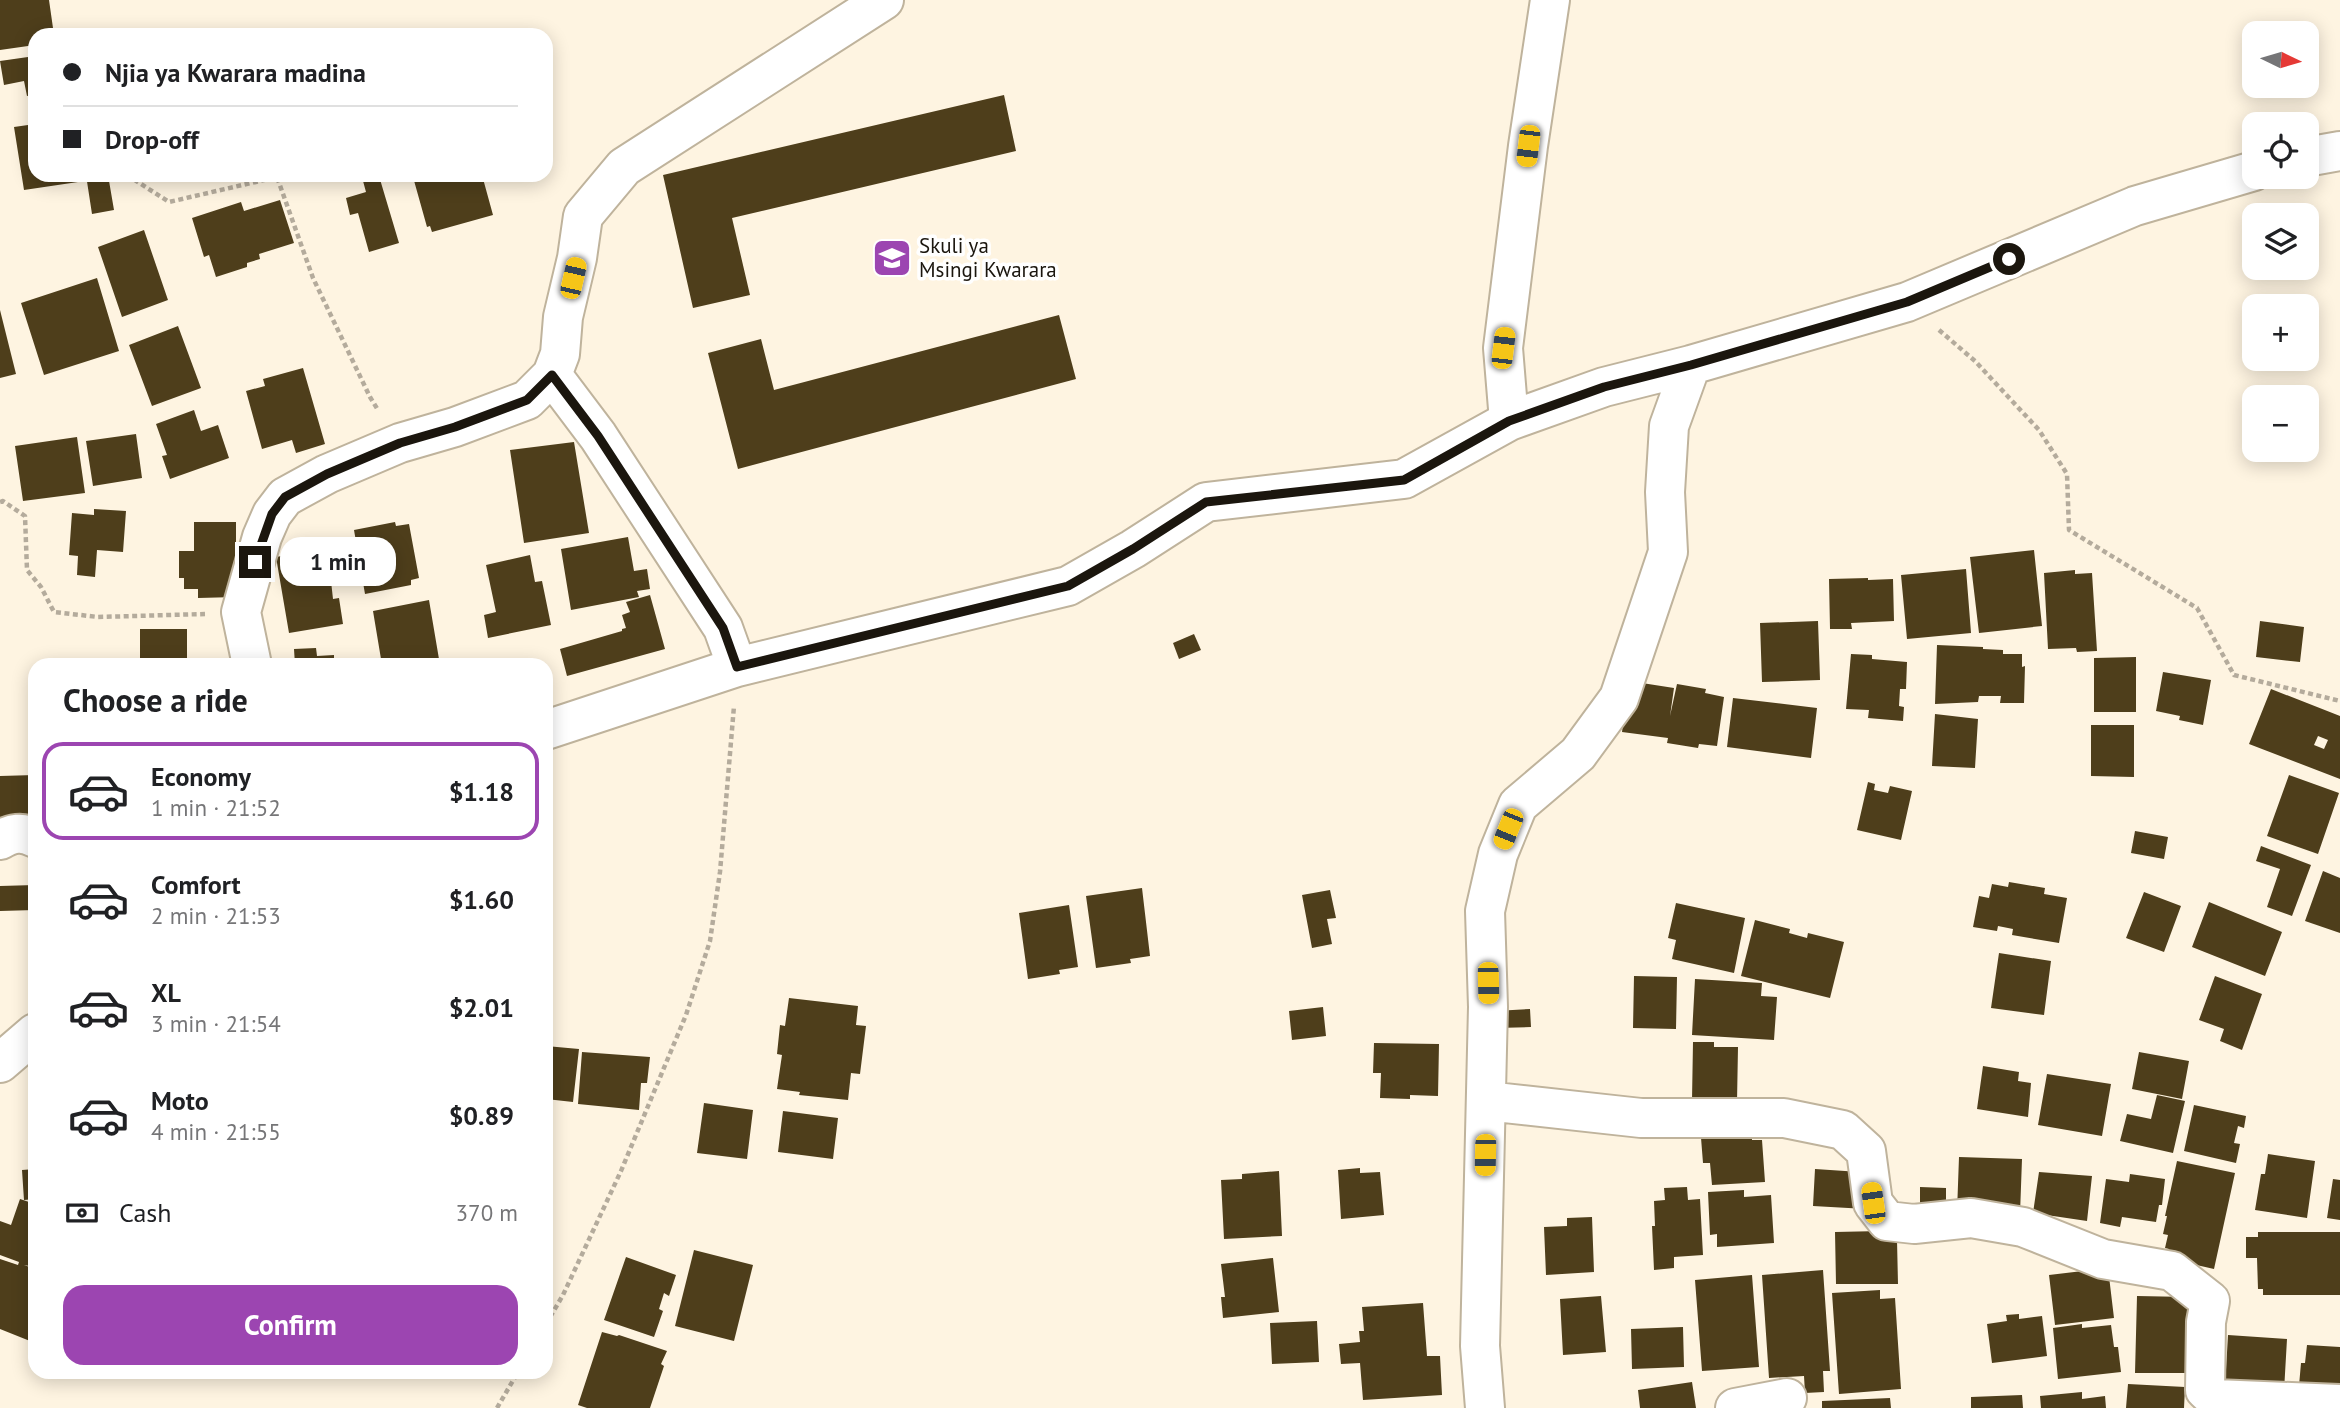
<!DOCTYPE html>
<meta charset="utf-8">
<style>
body{margin:0;font-family:"PT Sans",sans-serif;background:#f2f2f2;color:#202124;height:100vh;display:flex;flex-direction:column;font-size:26px;white-space:nowrap}
*{box-sizing:border-box;margin:0}
p{font-size:23px;color:#757577}
.icon{flex:none;width:38px;height:38px;fill:none;stroke:currentColor;stroke-width:2;stroke-linecap:round;stroke-linejoin:round}
.map{position:relative;flex:1;overflow:hidden}
.drawer{position:absolute;left:28px;top:658px;width:525px;height:721px;display:flex;flex-direction:column;background:#fff;border-radius:21px;box-shadow:0 4px 18px #0003}
.drawer>*{flex:none}
.guide{position:absolute;left:28px;top:28px;width:525px;height:154px;border-radius:21px;box-shadow:0 4px 18px #0003;display:grid;align-content:center;height:154px;padding:0 35px;background:#fff}
.needle{width:46px;rotate:95deg}
.fabs{position:absolute;left:2242px;top:21px;display:grid;gap:14px}
.fabs a{display:grid;place-items:center;width:77px;height:77px;border-radius:14px;background:#fff;box-shadow:0 4px 18px #0003;font-size:35px}
.end{position:absolute;width:32px;height:32px;margin:-16px;border:9px solid #1b160e;background:#fff;box-shadow:0 0 0 4px #fff}
.from{border-radius:50%}
.bubble{position:absolute;height:49px;border-radius:21px;background:#fff;box-shadow:0 4px 18px #0003;font-size:23px;font-weight:700;line-height:49px;text-align:center}
.car{position:absolute;width:21px;height:42px;margin:-21px -10px;border-radius:9px;box-shadow:0 0 5px 2px #0007;background:linear-gradient(#f5c518 24%,#345 0 40%,#f5c518 0 76%,#345 0 86%,#f5c518 0)}
.guide b{display:flex;align-items:center;gap:24px;height:66px;font-size:26px}
.guide b+b{border-top:2px solid #e0e0e0}
.guide i{width:18px;height:18px;background:#202124}
ul{padding:0;list-style:none}
li{display:flex;align-items:center;gap:21px;height:98px;margin:0 14px 10px;padding:0 21px;border:4px solid transparent;border-radius:21px}
li div{flex:1}
li b{display:block;font-size:26px}
li em{font-style:normal;font-weight:700}
li.selected{border-color:#9c45b1}
li>.icon{width:63px;height:63px;stroke-width:1.5}
h2{padding:0 35px;font-size:32px;line-height:84px}
.pay{display:flex;align-items:center;gap:18px;height:77px;padding:0 35px;font-size:26px}
.pay p{margin-inline-start:auto}
.button{display:flex;gap:14px;margin-top:auto;padding:14px 35px}
.button a{flex:1;height:80px;border-radius:21px;background:#9c45b1;color:#fff;font-size:28px;font-weight:700;line-height:80px;text-align:center}
.map>svg:first-child{display:block}
</style>
<div class="map">
<svg width="2340" height="1408" viewBox="0 0 2340 1408">
<rect width="100%" height="100%" fill="#fef4e1"/>
<path fill="#4e3e1b" fill-rule="evenodd" d="M 0,0 L 49,0 L 54,35 L 35,35 L 35,45 L 0,50 Z
M 35,56 L 35,95 L 27,96 L 24,81 L 4,85 L 0,61 Z
M 1004,95 L 1016,151 L 732,218 L 750,295 L 693,308 L 663,175 Z
M 35,124 L 35,175 L 77,175 L 78,182 L 24,190 L 14,127 Z
M 86,175 L 108,175 L 114,210 L 92,214 Z
M 421,175 L 482,175 L 493,215 L 432,232 L 430,226 L 427,227 L 413,177 Z
M 379,176 L 399,243 L 369,252 L 358,213 L 350,215 L 346,198 L 366,192 L 363,181 Z
M 280,200 L 294,243 L 259,254 L 260,259 L 247,263 L 247,267 L 216,277 L 209,255 L 204,257 L 192,218 L 241,202 L 244,211 Z
M 144,230 L 168,300 L 122,317 L 98,247 Z
M 97,278 L 119,351 L 44,375 L 21,303 Z
M 0,310 L 16,374 L 0,378 Z
M 1059,315 L 1076,379 L 738,469 L 708,353 L 761,339 L 774,390 Z
M 178,326 L 201,388 L 152,406 L 129,345 Z
M 303,368 L 325,444 L 296,453 L 292,440 L 262,449 L 246,391 L 265,386 L 263,379 Z
M 194,410 L 201,431 L 218,425 L 229,458 L 170,479 L 162,456 L 167,455 L 156,424 Z
M 136,434 L 142,478 L 93,486 L 86,441 Z
M 77,437 L 85,493 L 23,501 L 15,446 Z
M 574,442 L 589,533 L 524,543 L 510,450 Z
M 94,509 L 126,511 L 123,552 L 97,550 L 95,577 L 77,575 L 78,556 L 69,555 L 72,513 L 94,515 Z
M 194,522 L 236,522 L 236,597 L 198,598 L 198,589 L 184,589 L 184,578 L 179,578 L 179,551 L 194,551 Z
M 395,522 L 396,526 L 409,524 L 419,578 L 411,580 L 411,585 L 365,594 L 354,530 Z
M 628,537 L 634,571 L 647,569 L 650,589 L 637,591 L 639,597 L 571,610 L 561,549 Z
M 326,548 L 329,566 L 335,565 L 338,580 L 331,581 L 333,599 L 339,598 L 343,624 L 289,633 L 276,557 Z
M 2034,550 L 2042,626 L 1979,633 L 1970,557 Z
M 530,555 L 535,582 L 542,581 L 551,625 L 488,638 L 484,615 L 496,612 L 486,565 Z
M 1966,569 L 1971,633 L 1907,639 L 1901,575 Z
M 2075,570 L 2075,574 L 2092,573 L 2097,651 L 2077,652 L 2076,648 L 2048,649 L 2044,573 Z
M 1868,578 L 1868,580 L 1893,579 L 1894,621 L 1851,623 L 1852,629 L 1830,629 L 1829,579 Z
M 650,595 L 665,649 L 567,676 L 560,649 L 622,631 L 622,629 L 626,628 L 622,615 L 630,612 L 626,602 Z
M 429,600 L 440,665 L 382,665 L 373,611 Z
M 1818,621 L 1820,680 L 1762,682 L 1760,623 Z
M 2260,621 L 2304,627 L 2300,662 L 2256,657 Z
M 140,629 L 187,629 L 187,665 L 140,665 Z
M 1194,634 L 1201,650 L 1179,659 L 1173,643 Z
M 1937,645 L 1983,647 L 1983,649 L 2003,650 L 2003,654 L 2022,654 L 2022,667 L 2025,666 L 2024,703 L 2000,703 L 2001,696 L 1979,696 L 1978,702 L 1935,704 Z
M 316,648 L 317,656 L 334,655 L 334,665 L 295,665 L 294,649 Z
M 1851,654 L 1872,655 L 1872,659 L 1907,662 L 1906,689 L 1900,689 L 1899,706 L 1904,707 L 1903,721 L 1868,718 L 1869,710 L 1846,709 Z
M 2136,657 L 2136,712 L 2094,712 L 2094,658 Z
M 2163,672 L 2211,680 L 2203,725 L 2179,720 L 2180,716 L 2156,711 Z
M 1629,681 L 1674,688 L 1670,716 L 1677,684 L 1706,689 L 1705,693 L 1724,697 L 1717,746 L 1699,744 L 1698,748 L 1667,743 L 1668,738 L 1622,732 Z
M 2271,689 L 2340,716 L 2340,779 L 2249,744 ZM 2318,736 L 2328,740 L 2324,749 L 2314,745 Z
M 1733,698 L 1817,708 L 1811,758 L 1727,747 Z
M 1935,714 L 1978,719 L 1975,768 L 1932,766 Z
M 2091,725 L 2134,725 L 2134,777 L 2091,776 Z
M 35,775 L 35,830 L 0,831 L 0,776 Z
M 2289,775 L 2339,793 L 2318,854 L 2267,836 Z
M 1868,782 L 1875,784 L 1874,790 L 1888,793 L 1890,786 L 1912,791 L 1901,840 L 1857,830 Z
M 2135,831 L 2168,837 L 2164,859 L 2131,853 Z
M 2261,846 L 2311,865 L 2292,916 L 2267,907 L 2280,869 L 2256,861 Z
M 2323,871 L 2340,878 L 2340,933 L 2305,921 Z
M 2009,882 L 2045,888 L 2044,894 L 2067,898 L 2059,943 L 2012,935 L 2013,929 L 1998,926 L 1997,931 L 1973,927 L 1979,896 L 1989,898 L 1992,884 L 2008,887 Z
M 35,885 L 35,910 L 0,911 L 0,886 Z
M 1142,888 L 1150,956 L 1130,959 L 1131,963 L 1096,968 L 1086,896 Z
M 1330,890 L 1336,918 L 1327,919 L 1332,944 L 1312,948 L 1302,895 Z
M 2144,892 L 2181,906 L 2164,952 L 2126,938 Z
M 2209,902 L 2282,932 L 2265,976 L 2192,947 Z
M 1676,903 L 1745,918 L 1734,973 L 1672,959 L 1676,940 L 1668,938 Z
M 1069,905 L 1078,967 L 1059,970 L 1060,974 L 1028,979 L 1019,913 Z
M 1755,920 L 1790,929 L 1789,933 L 1807,938 L 1808,933 L 1844,942 L 1830,998 L 1741,976 Z
M 1999,953 L 2051,961 L 2044,1015 L 1991,1008 Z
M 1634,976 L 1677,977 L 1676,1029 L 1633,1028 Z
M 2215,976 L 2262,994 L 2242,1050 L 2220,1041 L 2224,1029 L 2199,1020 Z
M 1695,979 L 1762,983 L 1761,996 L 1777,997 L 1774,1040 L 1692,1035 Z
M 789,998 L 858,1006 L 856,1025 L 866,1026 L 860,1074 L 851,1073 L 848,1100 L 799,1095 L 800,1092 L 777,1089 L 782,1055 L 777,1054 L 780,1025 L 785,1026 Z
M 1323,1007 L 1326,1036 L 1292,1040 L 1289,1011 Z
M 1530,1009 L 1531,1027 L 1496,1028 L 1495,1011 Z
M 1693,1042 L 1714,1042 L 1714,1047 L 1738,1047 L 1737,1102 L 1692,1100 Z
M 1374,1043 L 1439,1044 L 1438,1096 L 1410,1095 L 1410,1099 L 1380,1098 L 1381,1073 L 1373,1073 Z
M 546,1046 L 579,1049 L 573,1102 L 546,1099 Z
M 582,1052 L 650,1057 L 647,1083 L 641,1083 L 639,1110 L 578,1104 Z
M 2139,1052 L 2189,1061 L 2182,1099 L 2132,1089 Z
M 1983,1066 L 2019,1072 L 2018,1081 L 2031,1083 L 2028,1117 L 1977,1109 Z
M 2047,1074 L 2111,1084 L 2102,1136 L 2038,1125 Z
M 2157,1095 L 2185,1101 L 2173,1153 L 2120,1141 L 2127,1114 L 2151,1119 Z
M 704,1103 L 753,1110 L 747,1159 L 697,1153 Z
M 2194,1105 L 2246,1116 L 2244,1128 L 2238,1126 L 2234,1143 L 2240,1144 L 2236,1163 L 2184,1151 Z
M 783,1111 L 838,1118 L 833,1159 L 778,1152 Z
M 1751,1122 L 1752,1140 L 1762,1140 L 1765,1182 L 1712,1185 L 1710,1163 L 1703,1163 L 1700,1125 Z
M 2268,1154 L 2315,1161 L 2307,1218 L 2255,1210 L 2261,1174 L 2265,1174 Z
M 1959,1157 L 2022,1159 L 2020,1214 L 1957,1212 Z
M 2177,1161 L 2235,1173 L 2214,1269 L 2166,1258 L 2169,1249 L 2165,1248 L 2168,1235 L 2163,1234 L 2167,1216 L 2165,1216 Z
M 1360,1168 L 1360,1173 L 1380,1172 L 1384,1215 L 1341,1219 L 1338,1170 Z
M 35,1169 L 35,1199 L 24,1200 L 22,1170 Z
M 1815,1169 L 1860,1172 L 1866,1209 L 1813,1206 Z
M 1279,1171 L 1282,1236 L 1224,1239 L 1221,1180 L 1242,1179 L 1242,1174 Z
M 2039,1172 L 2092,1176 L 2087,1221 L 2033,1213 Z
M 2130,1174 L 2165,1179 L 2162,1205 L 2159,1205 L 2156,1222 L 2122,1217 L 2120,1227 L 2100,1223 L 2106,1179 L 2129,1182 Z
M 2333,1179 L 2340,1180 L 2340,1220 L 2327,1218 Z
M 1687,1187 L 1688,1200 L 1700,1199 L 1703,1255 L 1674,1257 L 1674,1268 L 1654,1270 L 1652,1226 L 1655,1226 L 1654,1201 L 1665,1200 L 1664,1188 Z
M 1920,1187 L 1946,1188 L 1946,1209 L 1920,1209 Z
M 1744,1190 L 1744,1197 L 1771,1195 L 1774,1243 L 1717,1247 L 1717,1234 L 1710,1235 L 1708,1192 Z
M 20,1199 L 35,1204 L 35,1267 L 24,1265 L 35,1269 L 35,1343 L 0,1329 L 0,1259 L 18,1265 L 19,1262 L 0,1255 L 0,1221 L 11,1225 Z
M 1592,1217 L 1594,1272 L 1546,1275 L 1544,1227 L 1567,1226 L 1567,1218 Z
M 1881,1231 L 1882,1240 L 1897,1240 L 1898,1284 L 1836,1284 L 1835,1232 Z
M 2258,1232 L 2340,1232 L 2340,1295 L 2263,1295 L 2263,1289 L 2258,1289 L 2257,1258 L 2246,1258 L 2246,1237 L 2258,1237 Z
M 694,1250 L 753,1265 L 734,1341 L 675,1326 Z
M 626,1257 L 676,1275 L 669,1296 L 664,1293 L 659,1309 L 663,1311 L 654,1337 L 604,1320 Z
M 1273,1258 L 1279,1312 L 1223,1318 L 1221,1297 L 1225,1297 L 1221,1264 Z
M 2108,1268 L 2114,1318 L 2055,1325 L 2049,1275 Z
M 1823,1270 L 1830,1371 L 1823,1371 L 1824,1392 L 1805,1393 L 1804,1376 L 1769,1378 L 1762,1275 Z
M 1752,1275 L 1759,1367 L 1702,1371 L 1695,1280 Z
M 1880,1290 L 1880,1299 L 1895,1298 L 1901,1389 L 1839,1394 L 1832,1293 Z
M 1601,1296 L 1606,1352 L 1563,1355 L 1560,1299 Z
M 2137,1296 L 2188,1297 L 2197,1307 L 2187,1373 L 2135,1373 Z
M 1423,1303 L 1427,1356 L 1440,1356 L 1442,1395 L 1363,1400 L 1360,1363 L 1341,1364 L 1339,1344 L 1360,1342 L 1359,1331 L 1364,1331 L 1362,1307 Z
M 2019,1314 L 2019,1319 L 2042,1316 L 2047,1356 L 1992,1363 L 1987,1324 L 2007,1321 L 2006,1315 Z
M 1317,1321 L 1319,1362 L 1272,1364 L 1270,1323 Z
M 2082,1324 L 2082,1328 L 2111,1325 L 2114,1347 L 2118,1347 L 2121,1372 L 2058,1379 L 2053,1328 Z
M 1683,1327 L 1684,1367 L 1632,1369 L 1631,1329 Z
M 602,1332 L 617,1336 L 619,1335 L 667,1351 L 661,1364 L 664,1366 L 650,1408 L 587,1408 L 578,1405 Z
M 2228,1335 L 2287,1339 L 2284,1391 L 2225,1387 Z
M 2307,1345 L 2340,1347 L 2340,1397 L 2298,1397 L 2301,1363 L 2305,1363 Z
M 1692,1382 L 1696,1408 L 1640,1408 L 1638,1390 Z
M 2128,1384 L 2185,1387 L 2184,1408 L 2126,1408 Z
M 2082,1392 L 2082,1399 L 2105,1396 L 2106,1408 L 2041,1408 L 2040,1396 Z
M 2022,1395 L 2023,1408 L 1971,1408 L 1971,1397 Z
M 1890,1398 L 1891,1408 L 1822,1408 L 1822,1401 Z"/>
<g fill="none" stroke-linecap="round" stroke-linejoin="round">
<g stroke="#bfb39c" stroke-width="42">
<path id="minor" d="M 2306,157 L 2340,151
M 552,375 L 598,436 L 723,628 L 737,667
M 1509,421 L 1503,348 L 1528,146 L 1550,0
M 252,665 L 241,612 L 262,537 L 272,514 L 285,497 L 327,474 L 400,443 L 455,427 L 527,400 L 552,375 L 560,354 L 563,317 L 577,258 L 583,216 L 624,167 L 884,0
M 546,730 L 737,667 L 1068,586 L 1133,549 L 1206,502 L 1404,479 L 1509,421 L 1604,387 L 1691,365 L 1907,302 L 2135,206 L 2254,171
M 0,840 C 12,833 22,831 35,838
M 0,1063 L 35,1033
M 1486,1101 L 1641,1118 L 1784,1118 L 1843,1130 L 1866,1151 L 1873,1203 L 1887,1221 L 1914,1224 L 1971,1218 L 2023,1227 L 2103,1259 L 2172,1271 L 2210,1301 L 2206,1322 L 2205,1390 L 2215,1399 L 2340,1404
M 1485,1408 L 1480,1346 L 1488,1007 L 1485,911 L 1498,854 L 1518,805 L 1578,754 L 1619,698 L 1668,552 L 1665,492 L 1669,426 L 1691,365
M 1735,1408 L 1787,1398"/>
</g>
<path stroke="#b4ab9c" stroke-width="4.5" stroke-dasharray="5 3.5" stroke-linecap="butt" d="M 127,175 L 169,202 L 277,177 L 313,278 L 370,397 L 378,410
M 1939,330 L 1975,361 L 2039,430 L 2067,474 L 2069,530 L 2197,608 L 2234,675 L 2340,701
M 0,502 L 3,501 L 25,516 L 27,570 L 41,587 L 54,612 L 98,617 L 205,614
M 546,1324 L 563,1295 L 621,1171 L 686,1015 L 710,941 L 720,872 L 734,706
M 497,1408 L 518,1372"/>
<use href="#minor" stroke="#fff" stroke-width="38"/>
</g>
<g fill="none" stroke-linecap="round" stroke-linejoin="round">
<path stroke="#1b160e" stroke-width="9" d="M 255,562 L 272,514 L 285,497 L 327,474 L 400,443 L 455,427 L 527,400 L 552,375 L 598,436 L 723,628 L 737,667 L 1068,586 L 1133,549 L 1206,502 L 1404,480 L 1509,421 L 1604,387 L 1691,365 L 1907,302 L 2009,259"/>
</g>
<defs>
<g id="school-square" transform="scale(2.0125)"><rect x="-9" y="-9" width="18" height="18" rx="4" fill="#9c45b1" stroke="#fff"/><path d="M0-5L7-2L0 1L-7-2ZM-4 1L0 2.5L4 1V4Q0 6-4 4Z" fill="#fff"/></g>
</defs>
<g fill-rule="evenodd">
<use href="#school-square" x="892" y="258"/>
</g>
<g text-anchor="middle" stroke-width="7" stroke-linejoin="round" paint-order="stroke">
<g font-size="21" fill="#1b160e" stroke="#fff" text-anchor="start">
<text x="919" y="253">Skuli ya<tspan x="919" dy="24">Msingi Kwarara</tspan></text>
</g>
</g>
</svg>
<div class="fabs">
<a><svg class="needle" viewBox="-14 -14 28 28"><path d="M0-13l5 13h-10z" fill="#e53935"/><path d="M0 13l5-13h-10z" fill="#757577"/></svg></a>
<a><svg class="icon" aria-label="locate" viewBox="0 0 24 24"><circle cx="12" cy="12" r="6"/><path d="M12 2v4M12 18v4M2 12h4M18 12h4"/></svg></a>
<a><svg class="icon" aria-label="layers" viewBox="0 0 24 24"><path d="M12 4l9 5-9 5-9-5zM3 14l9 5 9-5"/></svg></a>
<a>+</a>
<a>−</a>
</div>
<i class="end from" style="left:2009px;top:259px"></i>
<i class="end" style="left:255px;top:562px"></i>
<div class="bubble" style="left:280px;top:537px;width:116px">1 min</div>
<i class="car" style="left:1528px;top:146px;rotate:187deg"></i>
<i class="car" style="left:573px;top:278px;rotate:13deg"></i>
<i class="car" style="left:1503px;top:348px;rotate:7deg"></i>
<i class="car" style="left:1508px;top:829px;rotate:202deg"></i>
<i class="car" style="left:1488px;top:983px;rotate:179deg"></i>
<i class="car" style="left:1485px;top:1155px;rotate:181deg"></i>
<i class="car" style="left:1873px;top:1203px;rotate:352deg"></i>
<div class="guide">
<b><i class="from"></i>Njia ya Kwarara madina</b>
<b><i></i>Drop-off</b>
</div>
<section class="drawer">
<h2>Choose a ride</h2>
<ul>
<li class="selected"><svg class="icon" aria-label="car" viewBox="0 0 24 24"><path d="M5 17H2v-5l4-1 3-4h7l3 4 3 1v5h-3M9 17h6M6 11h13"/><circle cx="7" cy="17" r="2"/><circle cx="17" cy="17" r="2"/></svg><div><b>Economy</b><p>1 min · 21:52</p></div><em>$1.18</em></li>
<li><svg class="icon" aria-label="car" viewBox="0 0 24 24"><path d="M5 17H2v-5l4-1 3-4h7l3 4 3 1v5h-3M9 17h6M6 11h13"/><circle cx="7" cy="17" r="2"/><circle cx="17" cy="17" r="2"/></svg><div><b>Comfort</b><p>2 min · 21:53</p></div><em>$1.60</em></li>
<li><svg class="icon" aria-label="car" viewBox="0 0 24 24"><path d="M5 17H2v-5l4-1 3-4h7l3 4 3 1v5h-3M9 17h6M6 11h13"/><circle cx="7" cy="17" r="2"/><circle cx="17" cy="17" r="2"/></svg><div><b>XL</b><p>3 min · 21:54</p></div><em>$2.01</em></li>
<li><svg class="icon" aria-label="car" viewBox="0 0 24 24"><path d="M5 17H2v-5l4-1 3-4h7l3 4 3 1v5h-3M9 17h6M6 11h13"/><circle cx="7" cy="17" r="2"/><circle cx="17" cy="17" r="2"/></svg><div><b>Moto</b><p>4 min · 21:55</p></div><em>$0.89</em></li>
</ul>
<div class="pay"><svg class="icon" aria-label="cash" viewBox="0 0 24 24"><path d="M3 7h18v10H3z"/><circle cx="12" cy="12" r="2"/></svg>Cash<p>370 m</p></div>
<div class="button"><a>Confirm</a></div>
</section>
</div>
